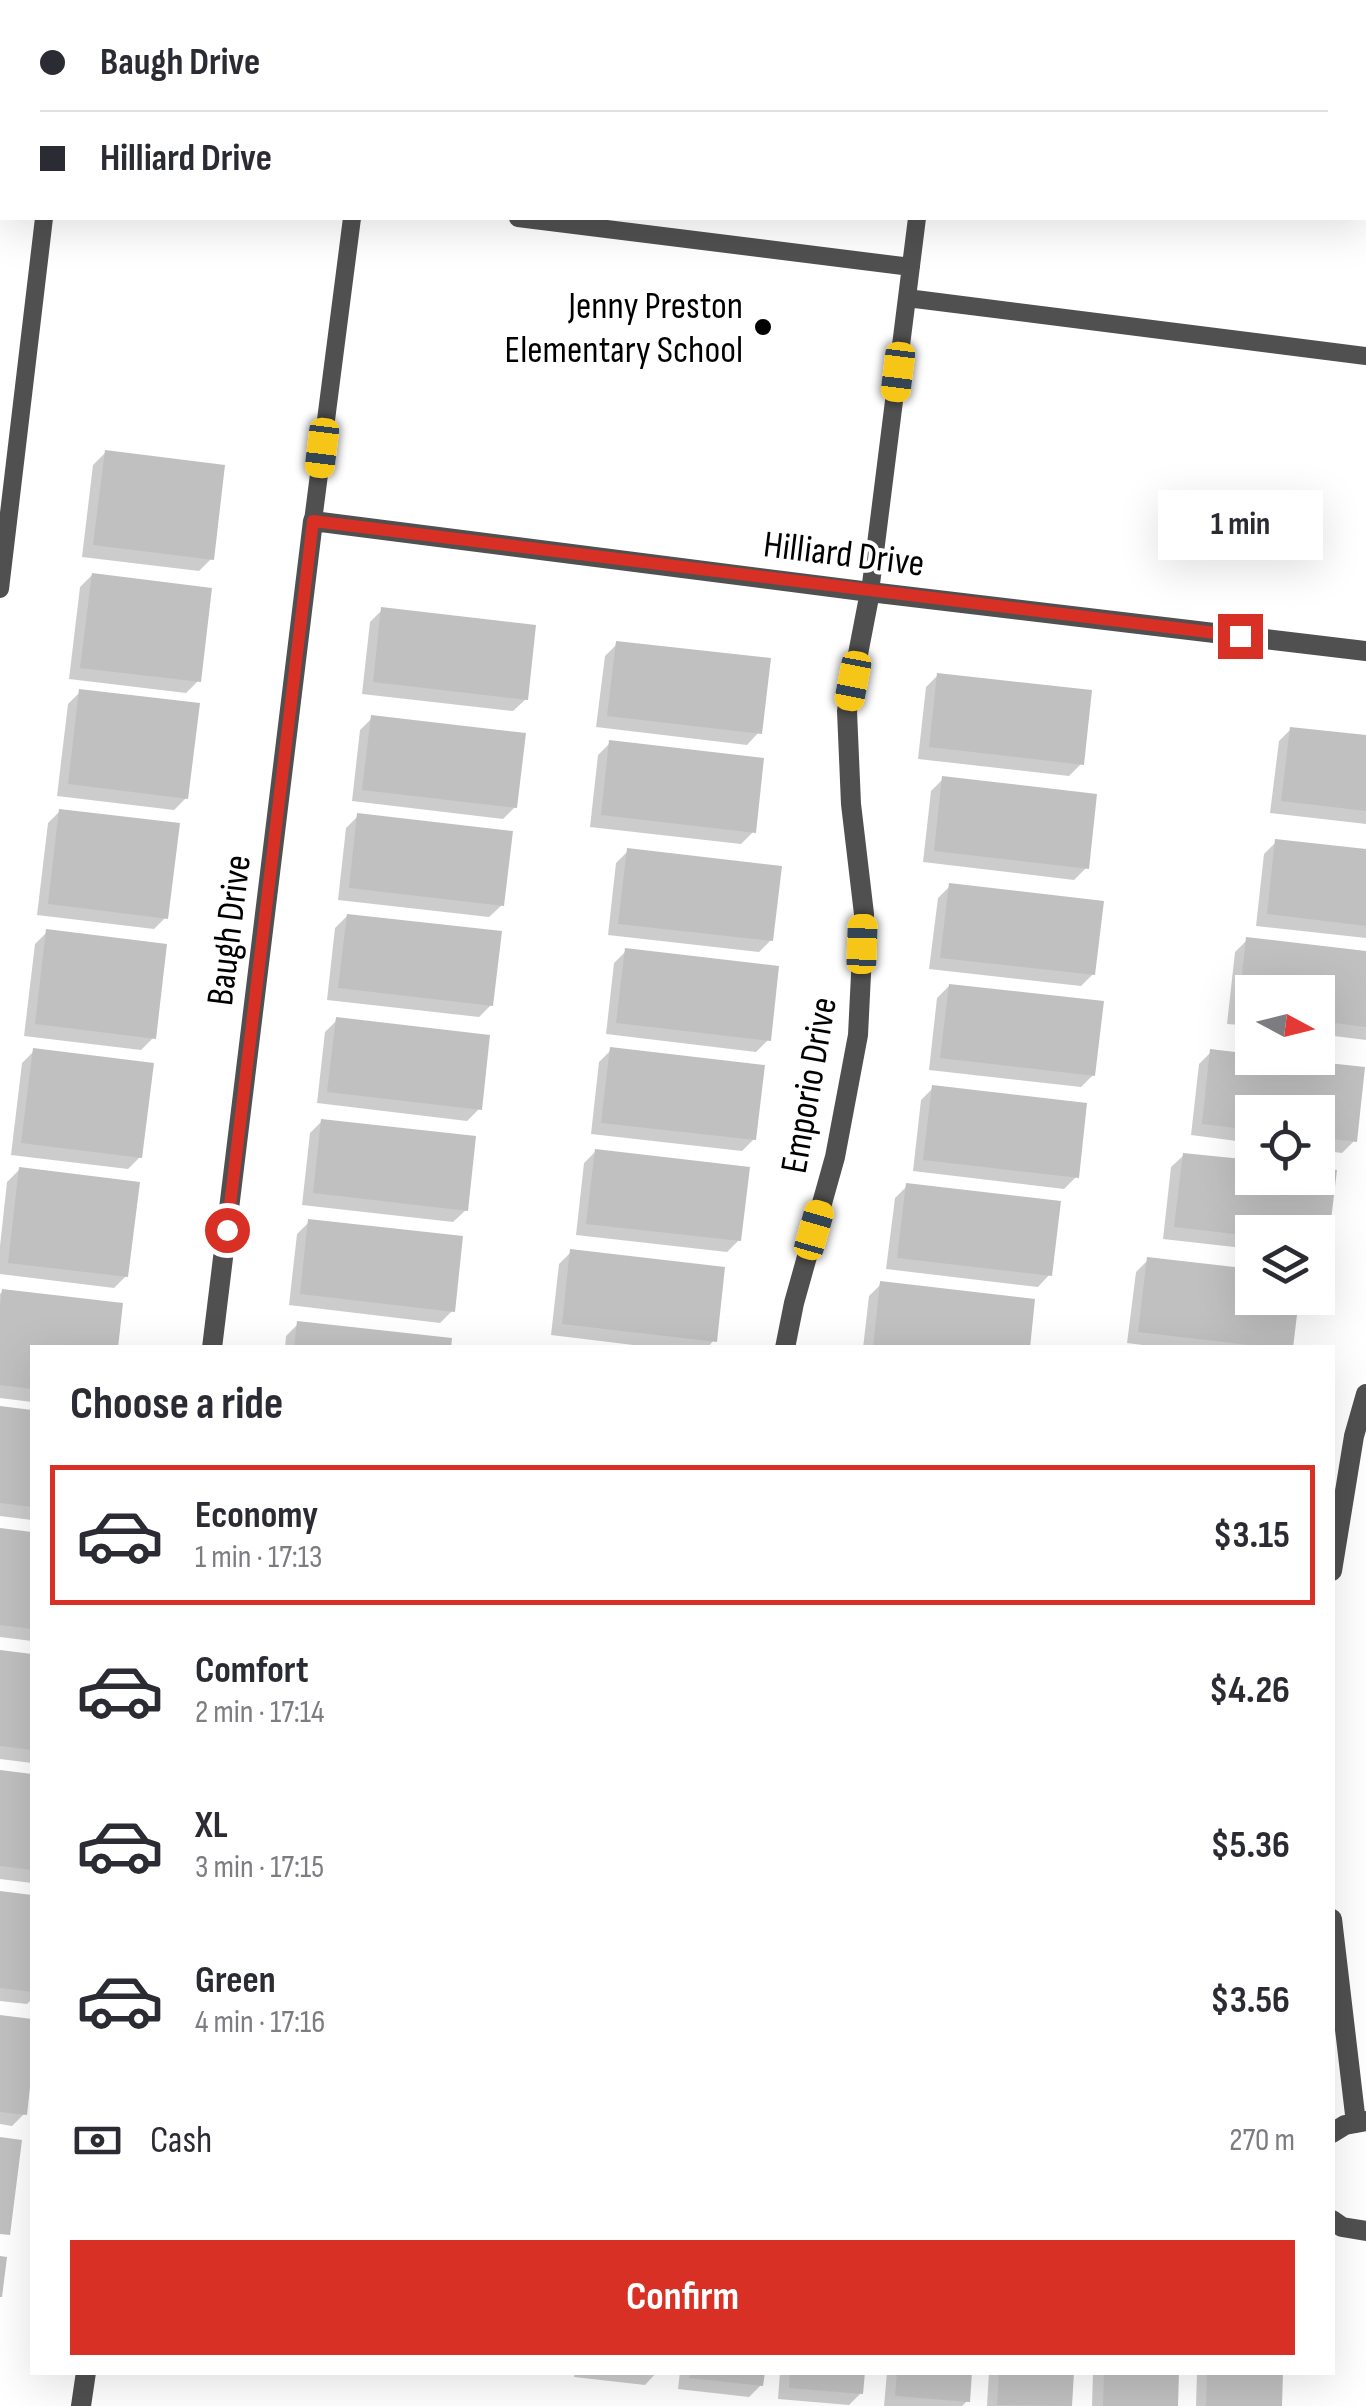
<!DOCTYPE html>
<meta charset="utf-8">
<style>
body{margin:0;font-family:"Sofia Sans Condensed",sans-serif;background:#f7f7f7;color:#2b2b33;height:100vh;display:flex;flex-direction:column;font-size:38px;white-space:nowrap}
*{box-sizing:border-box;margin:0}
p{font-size:32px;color:#7c7c81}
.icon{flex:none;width:55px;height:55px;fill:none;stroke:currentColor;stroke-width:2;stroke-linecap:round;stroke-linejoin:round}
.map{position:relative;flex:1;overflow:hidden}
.sheet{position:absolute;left:30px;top:1345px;width:1305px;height:1030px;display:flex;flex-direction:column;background:#fff;border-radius:0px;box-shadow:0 10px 40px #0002}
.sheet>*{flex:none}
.guide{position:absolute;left:0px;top:0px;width:1368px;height:220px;box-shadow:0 10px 40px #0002;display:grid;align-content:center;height:220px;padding:0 40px;background:#fff}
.needle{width:65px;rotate:97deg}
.buttons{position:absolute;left:1235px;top:975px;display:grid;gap:20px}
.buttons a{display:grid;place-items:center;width:100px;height:100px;border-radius:0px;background:#fff;box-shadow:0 10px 40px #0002;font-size:50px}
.end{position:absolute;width:45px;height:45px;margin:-22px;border:12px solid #d93025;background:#fff;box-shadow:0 0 0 5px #fff}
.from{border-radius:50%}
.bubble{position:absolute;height:70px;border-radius:0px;background:#fff;box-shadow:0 10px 40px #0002;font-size:32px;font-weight:700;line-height:70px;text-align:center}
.car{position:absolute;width:30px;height:60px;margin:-30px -15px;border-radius:12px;box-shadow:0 0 8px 2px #0007;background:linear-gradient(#f5c518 24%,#345 0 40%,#f5c518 0 76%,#345 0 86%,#f5c518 0)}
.guide b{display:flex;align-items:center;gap:35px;height:95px;font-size:38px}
.guide b+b{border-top:2px solid #e1e1e2}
.guide i{width:25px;height:25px;background:#2b2b33}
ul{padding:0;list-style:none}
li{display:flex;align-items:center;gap:30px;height:140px;margin:0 20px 15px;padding:0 20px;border:5px solid transparent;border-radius:0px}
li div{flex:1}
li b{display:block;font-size:38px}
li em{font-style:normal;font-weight:700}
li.on{border-color:#d93025}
li>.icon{width:90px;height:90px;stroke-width:1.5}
h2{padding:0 40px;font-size:45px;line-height:120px}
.pay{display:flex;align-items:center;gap:25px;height:110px;padding:0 40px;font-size:38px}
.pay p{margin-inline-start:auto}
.primary-button{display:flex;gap:20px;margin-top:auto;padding:20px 40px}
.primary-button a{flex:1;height:115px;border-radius:0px;background:#d93025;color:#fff;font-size:40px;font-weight:700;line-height:115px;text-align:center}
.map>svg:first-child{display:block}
</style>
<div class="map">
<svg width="1366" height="2406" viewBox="0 0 1366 2406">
<rect width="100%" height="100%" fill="#fff"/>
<path fill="#0003" d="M 493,0 L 845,0 L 845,2 L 492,2 Z
M 105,453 L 211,559 L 199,571 L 82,557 L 93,465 Z
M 92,575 L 198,681 L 186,693 L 69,679 L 80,587 Z
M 382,610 L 526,699 L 513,711 L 362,694 L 370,622 Z
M 617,644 L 759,732 L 747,745 L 596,727 L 605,656 Z
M 938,675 L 1081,764 L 1069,776 L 918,759 L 926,687 Z
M 80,692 L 186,798 L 174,810 L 57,796 L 68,704 Z
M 372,718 L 515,807 L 503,819 L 352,801 L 360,730 Z
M 1291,729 L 1366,738 L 1366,824 L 1270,813 L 1279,741 Z
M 610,743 L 753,832 L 741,844 L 590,827 L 598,755 Z
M 943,779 L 1086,868 L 1074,880 L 923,862 L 931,791 Z
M 60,811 L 166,917 L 154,929 L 37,915 L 48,823 Z
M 358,816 L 502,905 L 489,917 L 338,900 L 346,828 Z
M 1276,842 L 1366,852 L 1366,938 L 1256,926 L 1264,854 Z
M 628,851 L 771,940 L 759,952 L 608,935 L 616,863 Z
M 950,886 L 1093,974 L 1081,986 L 929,969 L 938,898 Z
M 347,916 L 491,1005 L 479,1017 L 327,1000 L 335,928 Z
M 47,932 L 153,1038 L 141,1050 L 24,1036 L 35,944 Z
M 1247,940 L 1366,953 L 1366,1040 L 1318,1034 L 1318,992 L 1252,992 L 1252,1026 L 1227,1024 L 1235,952 Z
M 626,951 L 768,1040 L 756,1052 L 606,1034 L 614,963 Z
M 949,986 L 1093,1075 L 1081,1087 L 929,1070 L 937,998 Z
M 337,1020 L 479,1109 L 467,1121 L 317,1103 L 325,1032 Z
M 611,1050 L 754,1139 L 742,1151 L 591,1134 L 599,1062 Z
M 34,1051 L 140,1157 L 128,1169 L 11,1155 L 22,1063 Z
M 1211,1052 L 1362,1069 L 1354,1141 L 1342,1153 L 1318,1150 L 1318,1112 L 1252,1112 L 1252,1143 L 1191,1135 L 1199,1064 Z
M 933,1088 L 1076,1177 L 1064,1189 L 913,1171 L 921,1100 Z
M 322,1121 L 466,1210 L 453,1222 L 302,1205 L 310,1133 Z
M 596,1151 L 739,1240 L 727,1252 L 576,1235 L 584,1163 Z
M 1184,1155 L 1252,1163 L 1252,1178 L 1318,1178 L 1318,1170 L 1334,1172 L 1326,1244 L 1318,1253 L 1318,1232 L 1252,1232 L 1252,1249 L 1163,1239 L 1171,1167 Z
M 19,1170 L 126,1276 L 114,1288 L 0,1274 L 0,1246 L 7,1182 Z
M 907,1186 L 1050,1274 L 1038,1287 L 886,1269 L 895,1198 Z
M 309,1222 L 452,1311 L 440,1323 L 289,1305 L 297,1234 Z
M 571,1252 L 714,1340 L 707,1348 L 658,1348 L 551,1335 L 559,1264 Z
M 1148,1260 L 1252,1271 L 1252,1298 L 1297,1298 L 1291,1348 L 1165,1348 L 1127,1343 L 1136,1272 Z
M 881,1284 L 1027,1348 L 863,1348 L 869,1296 Z
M 3,1291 L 32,1348 L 32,1402 L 0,1398 L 0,1294 Z
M 298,1324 L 449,1348 L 285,1348 L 286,1336 Z
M 0,1409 L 32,1413 L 32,1520 L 0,1516 Z
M 0,1531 L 32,1535 L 32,1641 L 0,1637 Z
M 0,1652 L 32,1656 L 32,1763 L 0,1759 Z
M 0,1773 L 32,1777 L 32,1883 L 0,1879 Z
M 0,1894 L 32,1898 L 32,1999 L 27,2004 L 0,2001 Z
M 0,2018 L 32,2022 L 32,2049 L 24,2114 L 12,2126 L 0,2124 Z
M 575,2372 L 657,2372 L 645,2385 L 574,2377 Z
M 680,2372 L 762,2372 L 761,2385 L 749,2397 L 678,2389 Z
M 780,2372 L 863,2372 L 861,2393 L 849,2405 L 778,2399 Z
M 887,2372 L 969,2372 L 967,2401 L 962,2406 L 884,2406 Z
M 989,2372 L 1072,2372 L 1069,2406 L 987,2406 Z
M 1093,2372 L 1176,2372 L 1175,2406 L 1092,2406 Z
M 1197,2372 L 1280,2372 L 1279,2406 L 1196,2406 Z"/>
<path fill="#c0c0c0" d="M 105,450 L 225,465 L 214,560 L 93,545 Z
M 92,573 L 212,588 L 201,682 L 80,668 Z
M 381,607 L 536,625 L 528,700 L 373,682 Z
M 616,641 L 771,658 L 762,734 L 607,716 Z
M 937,673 L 1092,690 L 1084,765 L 929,747 Z
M 79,689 L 200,703 L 188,799 L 68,784 Z
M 371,715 L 526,733 L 517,808 L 362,790 Z
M 1290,727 L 1366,735 L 1366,811 L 1281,801 Z
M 609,740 L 764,758 L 756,833 L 601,815 Z
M 942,776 L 1097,794 L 1089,869 L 934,851 Z
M 59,809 L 180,823 L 168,919 L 48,904 Z
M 357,813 L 513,831 L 504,906 L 349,888 Z
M 1275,839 L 1366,849 L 1366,926 L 1267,914 Z
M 627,848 L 782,866 L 773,941 L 618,924 Z
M 949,883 L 1104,901 L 1095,975 L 940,958 Z
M 347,914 L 502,931 L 493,1006 L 338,988 Z
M 46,929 L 167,944 L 156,1039 L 35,1024 Z
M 1246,937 L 1366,951 L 1366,1027 L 1318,1021 L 1318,992 L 1252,992 L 1252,1014 L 1238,1012 Z
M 625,948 L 779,966 L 771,1041 L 616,1023 Z
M 949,984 L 1104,1001 L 1095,1076 L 940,1058 Z
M 336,1017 L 490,1035 L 482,1110 L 327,1092 Z
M 610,1047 L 765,1065 L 756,1140 L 601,1123 Z
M 33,1048 L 154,1063 L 142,1158 L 21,1143 Z
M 1210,1049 L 1252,1054 L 1252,1058 L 1281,1058 L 1365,1067 L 1357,1142 L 1318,1137 L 1318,1112 L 1252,1112 L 1252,1130 L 1202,1124 Z
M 932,1085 L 1087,1103 L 1079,1178 L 923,1160 Z
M 321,1119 L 476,1136 L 468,1211 L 313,1193 Z
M 595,1149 L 750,1167 L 741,1241 L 586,1224 Z
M 1183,1153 L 1252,1160 L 1252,1178 L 1318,1178 L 1318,1168 L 1337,1170 L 1328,1245 L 1318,1244 L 1318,1232 L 1252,1232 L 1252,1236 L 1174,1227 Z
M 19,1167 L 140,1182 L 128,1277 L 8,1263 Z
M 906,1183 L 1061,1201 L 1052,1276 L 897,1258 Z
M 308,1219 L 463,1236 L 455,1312 L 300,1294 Z
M 570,1249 L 725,1267 L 717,1342 L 562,1324 Z
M 1147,1257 L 1252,1269 L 1252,1298 L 1299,1298 L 1293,1348 L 1274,1348 L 1138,1332 Z
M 880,1281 L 1035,1299 L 1030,1348 L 873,1348 Z
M 2,1289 L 123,1303 L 118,1348 L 32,1348 L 32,1389 L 0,1385 L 0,1307 Z
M 297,1321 L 452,1338 L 451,1348 L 294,1348 Z
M 0,1406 L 32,1410 L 32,1507 L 0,1503 Z
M 0,1528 L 32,1532 L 32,1629 L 0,1625 Z
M 0,1650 L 32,1654 L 32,1750 L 0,1746 Z
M 0,1770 L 32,1774 L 32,1870 L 0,1866 Z
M 0,1891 L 32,1895 L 32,1992 L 0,1988 Z
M 0,2015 L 32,2019 L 32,2069 L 27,2115 L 0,2112 Z
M 0,2137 L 22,2140 L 10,2235 L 0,2234 Z
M 0,2256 L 7,2257 L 2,2297 L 0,2297 Z
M 690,2372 L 765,2372 L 763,2386 L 689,2378 Z
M 790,2372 L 865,2372 L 863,2394 L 789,2388 Z
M 897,2372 L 972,2372 L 970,2402 L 895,2396 Z
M 999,2372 L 1074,2372 L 1072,2406 L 997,2405 Z
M 1104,2372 L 1179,2372 L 1178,2406 L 1103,2406 Z
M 1207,2372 L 1283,2372 L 1282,2406 L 1206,2406 Z"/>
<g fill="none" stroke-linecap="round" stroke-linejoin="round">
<path stroke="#505050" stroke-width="18" d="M 69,2 L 69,0
M 355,2 L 356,0
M 944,2 L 945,0
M 518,218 L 911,267
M 907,298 L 1366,356
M 313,521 L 352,218
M 0,589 L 44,218
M 870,592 L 917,218"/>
<path stroke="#505050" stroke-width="20" d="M 212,1348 L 313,521 L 870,592 L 1366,651
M 785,1348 L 794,1303 L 835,1157 L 858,1035 L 864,914 L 851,804 L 847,711 L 870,592
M 1332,1571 L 1354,1436 L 1366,1394
M 1332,1919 L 1356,2123
M 1332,2133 L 1345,2125 L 1366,2121
M 1332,2220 L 1342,2227 L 1366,2231
M 81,2406 L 86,2372"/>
</g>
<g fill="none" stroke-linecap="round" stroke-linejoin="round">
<path stroke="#d93025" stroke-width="12" d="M 227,1230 L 313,521 L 1240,636"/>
</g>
<circle fill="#000" stroke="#fff" stroke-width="4" cx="763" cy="327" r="10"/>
<g text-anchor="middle" stroke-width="8" stroke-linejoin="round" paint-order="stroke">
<g font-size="38" fill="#000" stroke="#fff" text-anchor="end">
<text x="743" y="318">Jenny Preston<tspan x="743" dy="44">Elementary School</tspan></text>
</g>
<g font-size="38" fill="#000" stroke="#fff">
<text transform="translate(844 553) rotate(7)" y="13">Hilliard Drive</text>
<text transform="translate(228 930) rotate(-83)" y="13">Baugh Drive</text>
<text transform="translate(808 1085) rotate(-80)" y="13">Emporio Drive</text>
</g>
</g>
</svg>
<div class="buttons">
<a><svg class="needle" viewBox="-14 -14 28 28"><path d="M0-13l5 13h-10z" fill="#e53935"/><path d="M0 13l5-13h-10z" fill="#7c7c81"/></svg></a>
<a><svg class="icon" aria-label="locate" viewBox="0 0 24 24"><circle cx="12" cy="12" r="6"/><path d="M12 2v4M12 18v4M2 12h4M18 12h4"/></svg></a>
<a><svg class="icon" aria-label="layers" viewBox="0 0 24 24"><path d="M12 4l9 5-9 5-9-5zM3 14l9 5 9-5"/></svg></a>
</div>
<i class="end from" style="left:227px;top:1230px"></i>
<i class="end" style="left:1240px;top:636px"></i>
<div class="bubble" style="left:1158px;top:490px;width:165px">1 min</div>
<i class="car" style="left:898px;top:372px;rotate:187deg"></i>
<i class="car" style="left:322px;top:448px;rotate:187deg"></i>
<i class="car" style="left:853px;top:681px;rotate:191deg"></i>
<i class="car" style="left:862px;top:944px;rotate:2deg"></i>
<i class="car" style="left:814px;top:1230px;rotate:16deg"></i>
<div class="guide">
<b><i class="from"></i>Baugh Drive</b>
<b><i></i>Hilliard Drive</b>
</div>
<section class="sheet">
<h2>Choose a ride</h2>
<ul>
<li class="on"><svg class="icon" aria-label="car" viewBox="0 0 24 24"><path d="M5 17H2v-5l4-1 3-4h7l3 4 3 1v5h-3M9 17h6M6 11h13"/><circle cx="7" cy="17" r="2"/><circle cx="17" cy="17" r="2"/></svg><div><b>Economy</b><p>1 min · 17:13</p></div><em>$3.15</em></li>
<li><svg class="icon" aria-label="car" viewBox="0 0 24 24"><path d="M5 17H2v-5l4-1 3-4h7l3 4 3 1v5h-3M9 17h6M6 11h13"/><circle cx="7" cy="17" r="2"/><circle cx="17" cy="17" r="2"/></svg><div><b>Comfort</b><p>2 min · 17:14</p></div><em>$4.26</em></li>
<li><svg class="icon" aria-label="car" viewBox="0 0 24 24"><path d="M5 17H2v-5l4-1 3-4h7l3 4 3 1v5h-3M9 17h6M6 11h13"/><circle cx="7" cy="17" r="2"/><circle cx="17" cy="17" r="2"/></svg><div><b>XL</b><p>3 min · 17:15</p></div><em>$5.36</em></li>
<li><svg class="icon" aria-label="car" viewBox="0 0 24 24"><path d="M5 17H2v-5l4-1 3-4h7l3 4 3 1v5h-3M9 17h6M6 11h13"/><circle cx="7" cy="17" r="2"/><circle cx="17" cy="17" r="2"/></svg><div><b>Green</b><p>4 min · 17:16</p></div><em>$3.56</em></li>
</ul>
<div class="pay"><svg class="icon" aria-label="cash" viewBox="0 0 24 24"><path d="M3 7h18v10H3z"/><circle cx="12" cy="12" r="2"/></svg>Cash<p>270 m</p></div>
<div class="primary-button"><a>Confirm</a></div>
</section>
</div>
